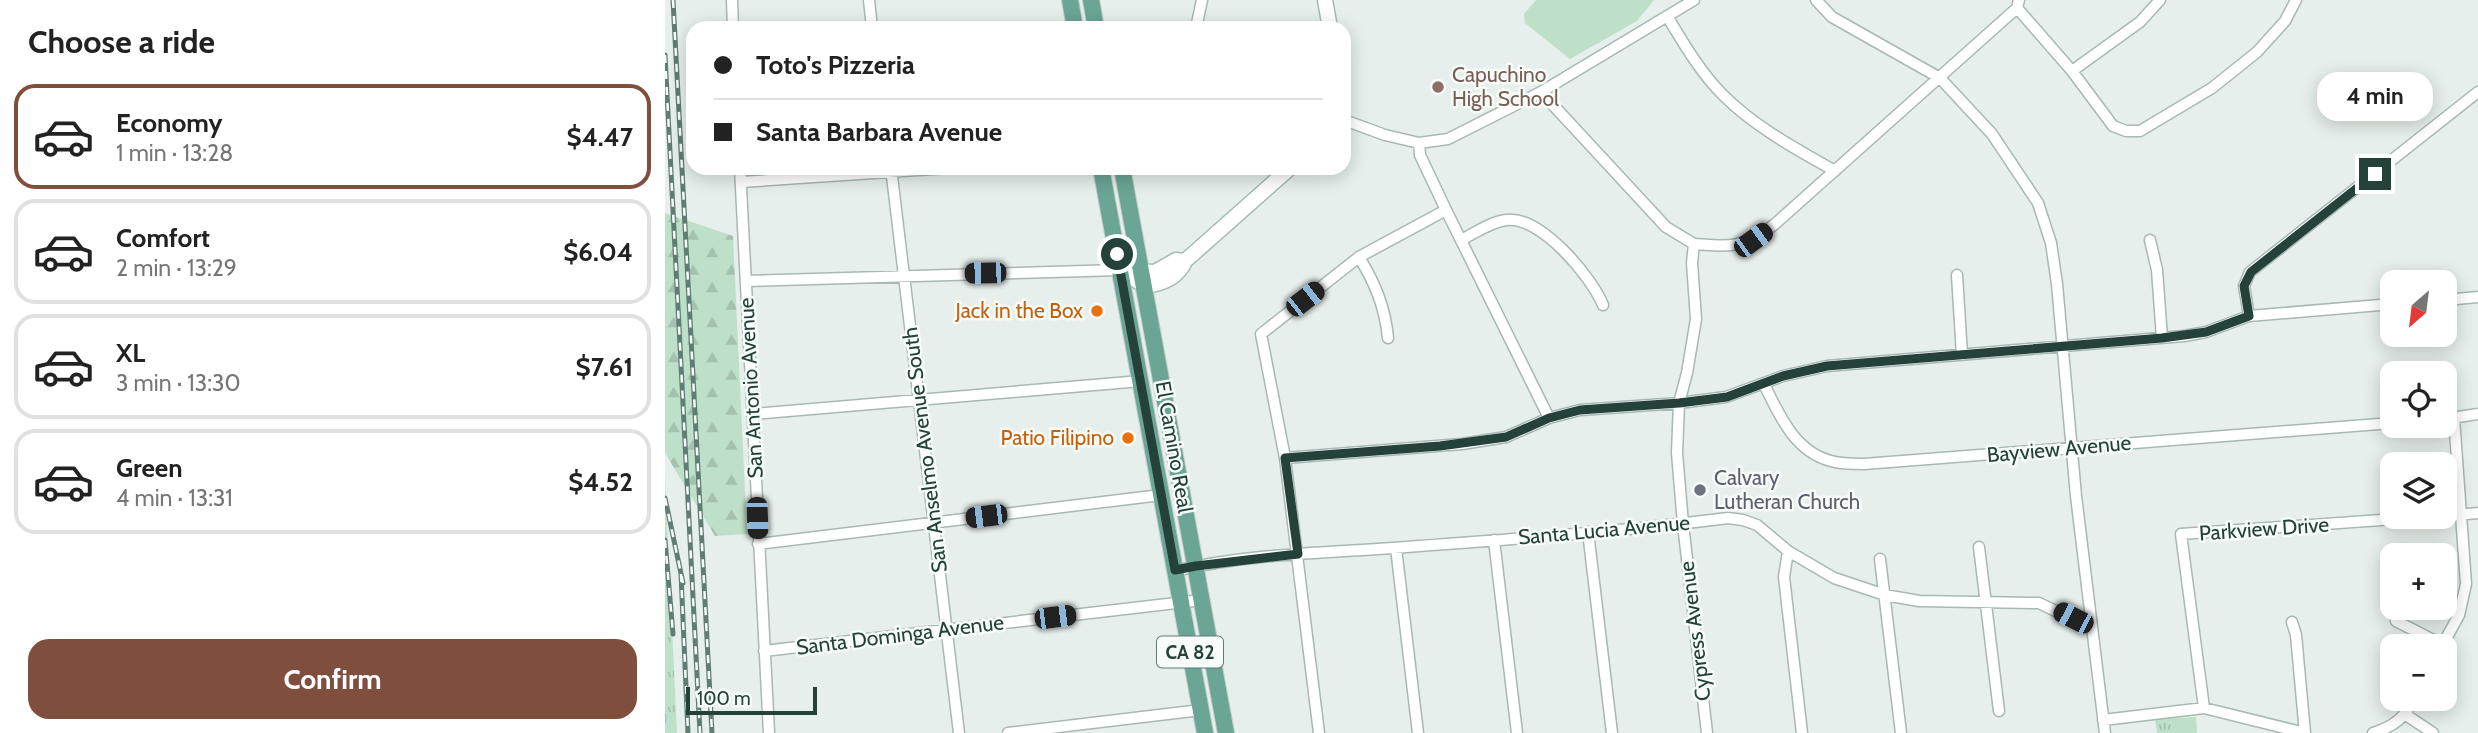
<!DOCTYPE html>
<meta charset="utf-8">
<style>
body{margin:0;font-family:Cabin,sans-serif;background:#f2f2f2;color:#222;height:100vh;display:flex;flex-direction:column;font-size:26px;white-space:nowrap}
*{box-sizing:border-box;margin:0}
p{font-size:23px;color:#767676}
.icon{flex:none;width:38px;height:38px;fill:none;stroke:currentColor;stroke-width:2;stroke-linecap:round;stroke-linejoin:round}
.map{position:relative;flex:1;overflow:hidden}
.sheet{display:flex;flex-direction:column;background:#fff;width:665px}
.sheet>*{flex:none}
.top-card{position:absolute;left:21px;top:21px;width:665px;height:154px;border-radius:21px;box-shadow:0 4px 18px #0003;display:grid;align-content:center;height:154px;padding:0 28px;background:#fff}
.needle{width:46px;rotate:208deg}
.fabs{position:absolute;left:1715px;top:270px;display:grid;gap:14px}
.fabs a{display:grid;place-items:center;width:77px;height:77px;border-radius:14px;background:#fff;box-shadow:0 4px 18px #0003;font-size:35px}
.scale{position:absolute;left:21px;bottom:18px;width:131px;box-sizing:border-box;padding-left:7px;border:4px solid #24423a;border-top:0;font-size:19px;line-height:24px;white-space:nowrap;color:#24423a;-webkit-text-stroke:5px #f7fbf9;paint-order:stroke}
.end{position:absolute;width:32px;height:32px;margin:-16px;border:9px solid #24423a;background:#fff;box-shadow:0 0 0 4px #fff}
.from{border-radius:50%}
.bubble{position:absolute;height:49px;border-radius:21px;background:#fff;box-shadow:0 4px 18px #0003;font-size:23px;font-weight:700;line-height:49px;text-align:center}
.car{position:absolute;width:21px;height:42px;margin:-21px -10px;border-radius:9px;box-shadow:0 0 5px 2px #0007;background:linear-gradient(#222 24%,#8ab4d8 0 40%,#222 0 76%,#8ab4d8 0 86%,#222 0)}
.top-card b{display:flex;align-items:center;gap:24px;height:66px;font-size:26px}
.top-card b+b{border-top:2px solid #e0e0e0}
.top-card i{width:18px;height:18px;background:#222}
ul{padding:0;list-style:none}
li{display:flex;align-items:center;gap:21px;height:105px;margin:0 14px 10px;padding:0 14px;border:4px solid #e0e0e0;border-radius:21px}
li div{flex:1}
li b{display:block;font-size:26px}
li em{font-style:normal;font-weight:700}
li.active{border-color:#804e3d}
li>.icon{width:63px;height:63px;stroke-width:1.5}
h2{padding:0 28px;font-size:32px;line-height:84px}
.primary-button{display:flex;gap:14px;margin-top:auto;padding:14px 28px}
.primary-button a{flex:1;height:80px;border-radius:21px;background:#804e3d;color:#fff;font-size:28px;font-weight:700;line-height:80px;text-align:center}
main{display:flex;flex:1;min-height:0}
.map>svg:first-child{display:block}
</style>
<main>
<section class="sheet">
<h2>Choose a ride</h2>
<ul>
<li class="active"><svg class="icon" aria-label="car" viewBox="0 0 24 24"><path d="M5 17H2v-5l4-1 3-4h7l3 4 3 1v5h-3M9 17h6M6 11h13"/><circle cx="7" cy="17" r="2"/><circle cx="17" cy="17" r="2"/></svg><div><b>Economy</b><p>1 min · 13:28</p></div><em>$4.47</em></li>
<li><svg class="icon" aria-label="car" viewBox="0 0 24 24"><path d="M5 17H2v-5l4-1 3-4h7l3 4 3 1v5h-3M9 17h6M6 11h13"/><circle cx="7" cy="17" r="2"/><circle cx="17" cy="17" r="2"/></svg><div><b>Comfort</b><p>2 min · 13:29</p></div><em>$6.04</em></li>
<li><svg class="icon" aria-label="car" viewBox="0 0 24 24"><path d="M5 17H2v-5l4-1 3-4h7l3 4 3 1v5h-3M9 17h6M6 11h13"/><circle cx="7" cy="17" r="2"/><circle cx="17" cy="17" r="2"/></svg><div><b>XL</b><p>3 min · 13:30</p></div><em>$7.61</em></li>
<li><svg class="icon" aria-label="car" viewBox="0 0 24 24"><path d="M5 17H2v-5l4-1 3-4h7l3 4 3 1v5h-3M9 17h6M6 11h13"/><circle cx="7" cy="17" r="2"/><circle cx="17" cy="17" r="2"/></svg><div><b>Green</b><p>4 min · 13:31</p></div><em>$4.52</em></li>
</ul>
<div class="primary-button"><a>Confirm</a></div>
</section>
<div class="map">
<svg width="1813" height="733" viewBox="0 0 1813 733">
<defs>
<pattern id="grass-tufts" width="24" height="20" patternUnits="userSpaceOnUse" patternTransform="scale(1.75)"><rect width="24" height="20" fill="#bfe0c8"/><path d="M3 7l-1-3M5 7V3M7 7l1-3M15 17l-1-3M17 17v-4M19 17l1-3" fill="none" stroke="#a4c1ad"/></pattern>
<pattern id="forest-firs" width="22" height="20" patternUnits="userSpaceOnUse" patternTransform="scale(1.75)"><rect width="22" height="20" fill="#bfe0c8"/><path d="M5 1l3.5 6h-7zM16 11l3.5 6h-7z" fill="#a4c1ad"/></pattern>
</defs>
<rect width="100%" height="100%" fill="#e6efeb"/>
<path fill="url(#grass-tufts)" d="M 0,480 L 12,733 L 0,733 Z
M 1531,717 L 1532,733 L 1492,733 L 1490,719 Z"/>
<path fill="url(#forest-firs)" d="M 0,213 L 68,236 L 82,534 L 50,536 L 0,453 Z"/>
<path fill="#bfe0c8" d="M 871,0 L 989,0 L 972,21 L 905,59 L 860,23 L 859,14 Z"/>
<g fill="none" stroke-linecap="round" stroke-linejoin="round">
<path stroke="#8ec9d4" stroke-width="2.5" d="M 0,715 L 0,722"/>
<g stroke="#a8b8b2" stroke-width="13">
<path id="street" d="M 67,0 L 68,28
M 204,0 L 207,28
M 1151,0 L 1167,17 L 1275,78 L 1327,134 L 1373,203 L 1386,243 L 1392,284 L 1411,496 L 1440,733
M 1352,8 L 1407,71 L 1448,126 L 1461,131 L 1475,131 L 1547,88 L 1592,52 L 1620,21 L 1631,0
M 1002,16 C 1019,44 1035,72 1058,95 C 1090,127 1131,149 1170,171
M 531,28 L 537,0
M 1407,71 L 1475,22 L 1495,0
M 876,92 L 1001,227 L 1029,244 L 1027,263 L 1031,319 L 1022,373 L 1014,403 L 1012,453 L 1018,524 L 1042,733
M 679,120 L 720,135 L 754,143 L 783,139 L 876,92 L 1029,0
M 754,143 L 755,155 L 781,210 L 884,418
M 75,168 L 104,733
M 226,168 L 294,733
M 76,182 L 283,168
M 796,240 C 810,233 825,222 841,220 C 875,215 926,276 938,305
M 1485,240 L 1492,270 L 1497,338
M 1029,244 C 1067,247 1078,248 1110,224 L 1352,8 L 1354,0
M 694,257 C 710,283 720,307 723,338
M 1292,275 L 1297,355
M 81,281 L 455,270
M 1780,300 L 1813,297
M 1584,316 L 1579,286 L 1585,272 L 1813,92
M 1099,384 C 1114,415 1130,452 1166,461 C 1176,464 1189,464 1199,464 L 1727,423
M 88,414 L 476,381
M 1780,419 L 1813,414
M 620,458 L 797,444 L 841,437 L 884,418 L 915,410 L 1014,403 L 1061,397 L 1118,376 L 1162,366 L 1519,336 L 1541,332 L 1584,316 L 1727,304
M 1780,516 L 1813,513
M 923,532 L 947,733
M 829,540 L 852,733
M 93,544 L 496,495
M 1314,547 L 1334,711
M 731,548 L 753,733
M 1123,551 L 1119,577 L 1137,733
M 1215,559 L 1236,733
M 510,571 C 581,554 656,553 728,548 C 840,540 952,532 1063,518 L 1078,520 L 1092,525 L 1123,551 L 1169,578 L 1220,595 L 1254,601 L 1374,603 L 1426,628
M 1731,621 L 1778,645
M 1627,622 L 1631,635 L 1640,733
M 1777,646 L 1794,615 L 1801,584 L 1789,418
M 99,651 L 537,600
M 1539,708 L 1516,534 L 1773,516
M 1741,715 L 1768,733
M 1438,720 L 1539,708 L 1640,733
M 343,733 L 536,710
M 654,733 L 620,458 L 596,334 L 694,257 L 781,210
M 1708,733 C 1730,726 1739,718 1750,698"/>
</g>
<g stroke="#a4bbb3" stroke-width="17">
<path id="secondary" d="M 660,0 L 665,28
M 455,270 L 480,286 C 496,284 513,278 520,261 L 625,168
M 465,271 L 490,272 L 511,260 L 518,261"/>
</g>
<g stroke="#c2cac8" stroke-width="18">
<path id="primary" d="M 405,0 L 410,28
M 426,0 L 431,28
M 436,168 L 540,733
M 457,168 L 561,733"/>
</g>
<use href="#street" stroke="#fff" stroke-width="10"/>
<use href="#secondary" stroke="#fff" stroke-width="14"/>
<use href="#primary" stroke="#6aa596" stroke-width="16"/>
<g stroke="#5f7d75" stroke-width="5">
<path id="rail" d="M 8,0 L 47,733
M 0,55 L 35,733
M 0,498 L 18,583
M 0,540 L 8,634
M 16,574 L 23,733"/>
</g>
<use href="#rail" stroke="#f7fbf9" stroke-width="2.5" stroke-dasharray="8" stroke-linecap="butt"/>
</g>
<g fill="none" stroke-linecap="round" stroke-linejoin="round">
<path stroke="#24423a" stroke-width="9" d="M 452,254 L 510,570 L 531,566 L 633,554 L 620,458 L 775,446 L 841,437 L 884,418 L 915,410 L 1014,403 L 1062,397 L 1118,376 L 1162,366 L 1497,338 L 1541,332 L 1584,316 L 1579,286 L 1586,272 L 1710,174"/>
</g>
<circle fill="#8d6e63" stroke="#f7fbf9" stroke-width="2.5" cx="773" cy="87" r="7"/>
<g fill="#e8710a" stroke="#f7fbf9" stroke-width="2.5">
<circle cx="432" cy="311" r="7"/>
<circle cx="463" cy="438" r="7"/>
</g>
<circle fill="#6b7280" stroke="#f7fbf9" stroke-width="2.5" cx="1035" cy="490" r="7"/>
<g text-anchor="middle" stroke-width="5" stroke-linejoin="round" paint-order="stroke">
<rect fill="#f7fbf9" stroke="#637a73" stroke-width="2" x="492" y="636.5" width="66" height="31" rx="5"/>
<g font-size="19" font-weight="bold" fill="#24423a">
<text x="525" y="659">CA 82</text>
</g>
<g font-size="21" fill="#785e54" stroke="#f7fbf9" text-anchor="start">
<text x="787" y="82">Capuchino<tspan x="787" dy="24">High School</tspan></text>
</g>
<g font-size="21" fill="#c56008" stroke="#f7fbf9" text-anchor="end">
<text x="418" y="318">Jack in the Box</text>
<text x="449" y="445">Patio Filipino</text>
</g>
<g font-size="21" fill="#24423a" stroke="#f7fbf9">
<text transform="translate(86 388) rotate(-93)" y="7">San Antonio Avenue</text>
<text transform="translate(509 447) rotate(80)" y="7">El Camino Real</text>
<text transform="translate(1394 449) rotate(-5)" y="7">Bayview Avenue</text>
<text transform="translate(260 450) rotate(-97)" y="7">San Anselmo Avenue South</text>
<text transform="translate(1599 529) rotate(-4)" y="7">Parkview Drive</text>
<text transform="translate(939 530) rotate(-5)" y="7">Santa Lucia Avenue</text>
<text transform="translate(1030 631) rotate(-97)" y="7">Cypress Avenue</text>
<text transform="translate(235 635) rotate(-7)" y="7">Santa Dominga Avenue</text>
</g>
<g font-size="21" fill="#5b616d" stroke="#f7fbf9" text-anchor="start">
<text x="1049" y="485">Calvary<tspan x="1049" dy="24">Lutheran Church</tspan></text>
</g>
</g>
</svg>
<div class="fabs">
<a><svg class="needle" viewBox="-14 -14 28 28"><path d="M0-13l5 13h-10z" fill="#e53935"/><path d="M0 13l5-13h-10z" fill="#767676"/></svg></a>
<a><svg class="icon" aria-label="locate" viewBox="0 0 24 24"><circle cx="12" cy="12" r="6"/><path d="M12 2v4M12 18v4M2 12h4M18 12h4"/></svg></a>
<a><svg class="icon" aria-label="layers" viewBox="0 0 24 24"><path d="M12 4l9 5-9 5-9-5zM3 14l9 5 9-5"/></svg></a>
<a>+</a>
<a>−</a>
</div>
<div class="scale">100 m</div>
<i class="end from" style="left:452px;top:254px"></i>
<i class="end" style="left:1710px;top:174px"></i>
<div class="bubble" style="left:1652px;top:72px;width:116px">4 min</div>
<i class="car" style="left:1088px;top:240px;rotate:54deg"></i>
<i class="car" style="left:320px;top:273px;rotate:269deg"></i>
<i class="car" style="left:640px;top:299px;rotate:52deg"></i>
<i class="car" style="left:321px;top:516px;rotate:263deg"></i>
<i class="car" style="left:92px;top:518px;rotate:178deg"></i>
<i class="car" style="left:390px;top:617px;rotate:83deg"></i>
<i class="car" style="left:1408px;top:618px;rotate:297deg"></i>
<div class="top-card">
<b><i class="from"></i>Toto's Pizzeria</b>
<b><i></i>Santa Barbara Avenue</b>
</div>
</div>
</main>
